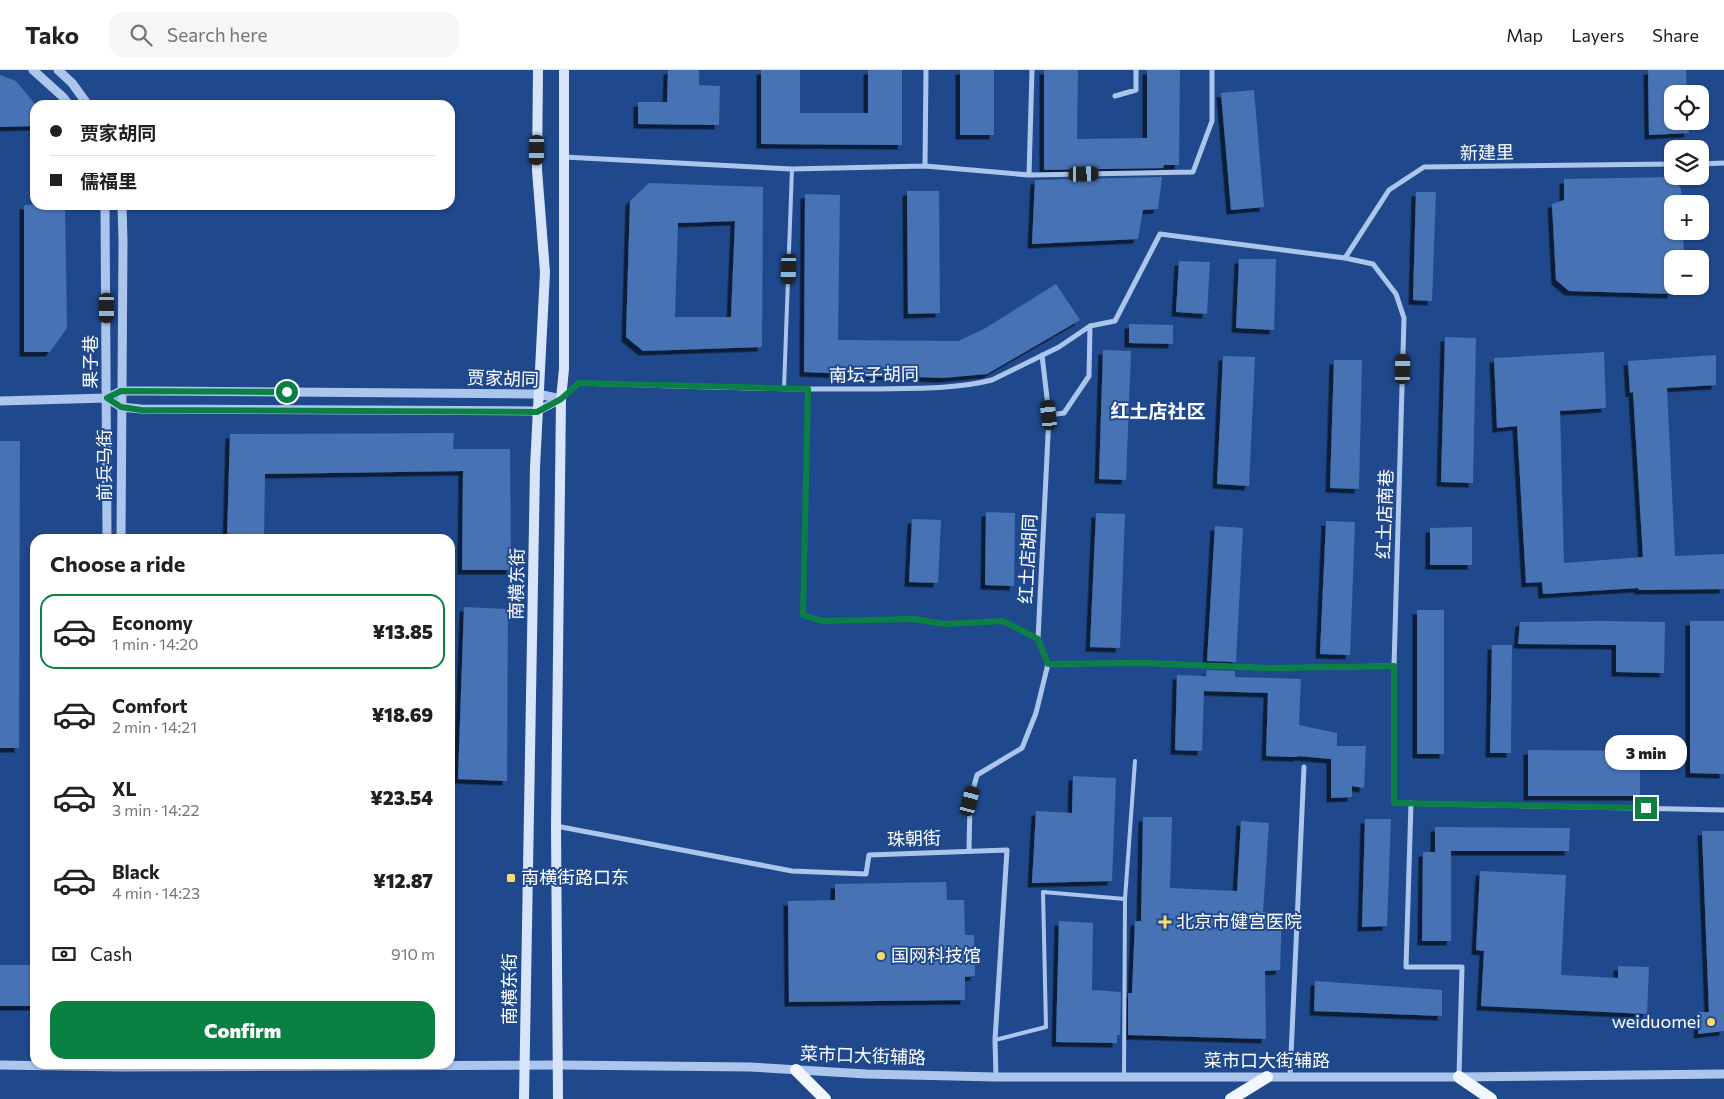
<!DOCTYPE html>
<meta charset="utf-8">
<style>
body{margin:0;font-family:Commissioner,"Noto Sans SC",sans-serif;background:#f6f6f6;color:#202124;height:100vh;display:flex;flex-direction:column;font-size:19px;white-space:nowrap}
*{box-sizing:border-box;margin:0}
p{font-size:16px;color:#757577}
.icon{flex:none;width:28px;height:28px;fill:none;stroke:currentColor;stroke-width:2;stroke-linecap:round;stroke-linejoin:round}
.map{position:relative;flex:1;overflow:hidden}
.side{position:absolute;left:30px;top:464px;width:425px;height:535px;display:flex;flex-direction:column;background:#fff;border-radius:15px;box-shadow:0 1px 4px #0004}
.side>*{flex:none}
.guide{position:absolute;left:30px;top:30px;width:425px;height:110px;border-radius:15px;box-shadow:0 1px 4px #0004;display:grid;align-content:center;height:110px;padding:0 20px;background:#fff}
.buttons{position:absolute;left:1664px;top:15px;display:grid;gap:10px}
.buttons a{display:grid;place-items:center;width:45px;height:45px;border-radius:10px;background:#fff;box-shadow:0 1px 4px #0004;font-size:25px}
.end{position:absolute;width:22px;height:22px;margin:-11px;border:6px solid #0b8043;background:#fff;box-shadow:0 0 0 2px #fff}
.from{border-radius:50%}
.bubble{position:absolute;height:35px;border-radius:15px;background:#fff;box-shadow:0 1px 4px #0004;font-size:16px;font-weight:800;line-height:35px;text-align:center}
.car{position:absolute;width:15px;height:30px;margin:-15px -8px;border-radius:6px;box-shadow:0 0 4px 1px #0007;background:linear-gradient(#222 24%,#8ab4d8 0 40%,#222 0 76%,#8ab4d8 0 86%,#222 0)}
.guide b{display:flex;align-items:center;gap:18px;height:48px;font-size:19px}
.guide b+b{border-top:1px solid #e0e0e0}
.guide i{width:12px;height:12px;background:#202124}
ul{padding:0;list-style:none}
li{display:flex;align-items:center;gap:15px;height:75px;margin:0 10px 8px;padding:0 10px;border:2px solid transparent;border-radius:15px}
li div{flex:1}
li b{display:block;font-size:19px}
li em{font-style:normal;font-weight:800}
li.selected{border-color:#0b8043}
li>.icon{width:45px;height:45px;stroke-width:1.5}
h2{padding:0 20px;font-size:22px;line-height:60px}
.pay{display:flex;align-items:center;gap:12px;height:55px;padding:0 20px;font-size:19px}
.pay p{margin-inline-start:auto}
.cta{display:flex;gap:10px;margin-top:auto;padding:10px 20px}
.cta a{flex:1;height:58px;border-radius:15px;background:#0b8043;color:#fff;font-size:20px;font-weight:800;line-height:58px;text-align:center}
header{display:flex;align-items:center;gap:30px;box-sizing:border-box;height:70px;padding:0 25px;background:#fff;border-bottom:1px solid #e0e0e0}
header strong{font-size:24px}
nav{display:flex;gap:28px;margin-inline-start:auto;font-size:18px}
.search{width:350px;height:45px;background:#f6f6f6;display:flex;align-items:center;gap:12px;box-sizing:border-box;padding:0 18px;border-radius:15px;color:#757577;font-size:19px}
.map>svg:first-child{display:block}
</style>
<header>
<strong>Tako</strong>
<div class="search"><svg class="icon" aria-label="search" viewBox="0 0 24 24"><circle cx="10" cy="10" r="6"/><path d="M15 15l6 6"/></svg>Search here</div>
<nav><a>Map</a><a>Layers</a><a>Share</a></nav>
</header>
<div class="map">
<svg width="1724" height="1029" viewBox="0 0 1724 1029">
<defs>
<filter id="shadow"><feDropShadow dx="-4.5" dy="4.5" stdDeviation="0" flood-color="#0009"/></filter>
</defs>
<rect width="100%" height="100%" fill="#1f498c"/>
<path fill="#4772b4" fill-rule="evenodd" filter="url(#shadow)" d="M 668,0 L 699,0 L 699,15 L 720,16 L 719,55 L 638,54 L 638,32 L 667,32 Z
M 761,0 L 800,0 L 800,43 L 868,43 L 868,0 L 902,0 L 902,75 L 761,74 Z
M 960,0 L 994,0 L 994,65 L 960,65 Z
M 1044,0 L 1078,0 L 1077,69 L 1147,68 L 1147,0 L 1180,0 L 1179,95 L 1164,95 L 1163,98 L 1044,100 Z
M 1648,0 L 1686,0 L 1687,24 L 1672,24 L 1672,51 L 1688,51 L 1689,63 L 1649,65 Z
M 0,5 L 16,11 L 35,34 L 35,56 L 0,57 Z
M 1254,20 L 1264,137 L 1231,140 L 1221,23 Z
M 1162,107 L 1158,139 L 1143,140 L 1138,169 L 1032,174 L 1035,110 Z
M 1673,107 L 1681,119 L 1682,134 L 1672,134 L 1672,161 L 1683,161 L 1684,189 L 1672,189 L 1672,224 L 1569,221 L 1556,210 L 1552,134 L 1564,130 L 1564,109 Z
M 649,113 L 763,117 L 762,277 L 643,281 L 626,267 L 630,131 ZM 735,151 L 731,247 L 675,247 L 678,153 Z
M 907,121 L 939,121 L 940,243 L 908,244 Z
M 1416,122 L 1436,122 L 1432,231 L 1413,230 Z
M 805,124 L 840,125 L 838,270 L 958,271 L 984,259 L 1056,214 L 1080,250 L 987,304 L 942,308 L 804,302 Z
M 24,135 L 65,135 L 67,258 L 50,282 L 24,282 Z
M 1239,189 L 1276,189 L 1274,260 L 1236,258 Z
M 1179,191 L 1210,192 L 1207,244 L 1176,242 Z
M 1129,254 L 1173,255 L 1173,274 L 1129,273 Z
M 1445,267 L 1476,268 L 1473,413 L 1441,412 Z
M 1103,280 L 1131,281 L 1126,410 L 1099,409 Z
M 1604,282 L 1606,338 L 1560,341 L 1564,493 L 1643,487 L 1633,322 L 1630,323 L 1628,291 L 1716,285 L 1716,315 L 1667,318 L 1675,486 L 1724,484 L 1724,519 L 1639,520 L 1638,518 L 1543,524 L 1542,512 L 1526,513 L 1517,356 L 1497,358 L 1494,288 Z
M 1223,286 L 1255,287 L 1249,416 L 1217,414 Z
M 1334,290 L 1362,290 L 1359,419 L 1330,418 Z
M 454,363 L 453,379 L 510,379 L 511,500 L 462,500 L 463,401 L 265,404 L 264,469 L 227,469 L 230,364 Z
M 0,371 L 20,371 L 19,678 L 0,678 Z
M 986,442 L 1015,443 L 1014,516 L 985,515 Z
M 1096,443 L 1125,444 L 1120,578 L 1090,577 Z
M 912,449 L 941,450 L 938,513 L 909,512 Z
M 1326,451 L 1355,452 L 1350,585 L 1320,584 Z
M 1215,456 L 1243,458 L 1236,592 L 1207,591 Z
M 1472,457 L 1472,495 L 1430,495 L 1430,458 Z
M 464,537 L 508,539 L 507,711 L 458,709 Z
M 1417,540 L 1444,540 L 1444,684 L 1417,684 Z
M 1602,551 L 1665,552 L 1664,603 L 1616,602 L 1616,575 L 1518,574 L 1520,552 Z
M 1690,551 L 1724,551 L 1724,704 L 1690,703 Z
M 1492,575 L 1512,575 L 1511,683 L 1490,683 Z
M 1207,600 L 1235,601 L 1235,607 L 1301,609 L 1299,655 L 1337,663 L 1337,676 L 1366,676 L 1364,718 L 1352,716 L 1352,727 L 1331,728 L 1331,689 L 1298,686 L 1298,687 L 1266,686 L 1268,623 L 1204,621 L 1202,681 L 1175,680 L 1177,605 L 1206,606 Z
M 1528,680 L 1640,681 L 1640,726 L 1528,726 Z
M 1073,706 L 1116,708 L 1112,811 L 1032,813 L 1036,741 L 1072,743 Z
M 1143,747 L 1172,747 L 1170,818 L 1237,821 L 1241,751 L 1269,753 L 1263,842 L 1282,844 L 1280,900 L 1265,901 L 1266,969 L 1128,965 L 1128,923 L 1132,923 L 1135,851 L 1141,851 Z
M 1365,749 L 1391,749 L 1387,856 L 1362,857 Z
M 1435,757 L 1570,758 L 1569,781 L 1451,781 L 1451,871 L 1422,871 L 1423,782 L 1435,782 Z
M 1702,761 L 1724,761 L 1724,961 L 1698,964 L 1699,942 L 1709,942 Z
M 1480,801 L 1566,805 L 1561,905 L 1618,908 L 1618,896 L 1649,897 L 1647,944 L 1481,936 L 1484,881 L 1476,880 Z
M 946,812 L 947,830 L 964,830 L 965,865 L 974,865 L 975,906 L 965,907 L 965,930 L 789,932 L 788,831 L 835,830 L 835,814 Z
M 1059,851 L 1093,853 L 1092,920 L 1121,922 L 1120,965 L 1117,965 L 1117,973 L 1056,972 Z
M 0,895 L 35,895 L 35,936 L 0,936 Z
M 1315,911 L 1442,920 L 1442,946 L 1314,941 Z"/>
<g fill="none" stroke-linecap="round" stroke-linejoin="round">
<path stroke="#acc5ec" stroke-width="4" d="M 784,318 L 792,99
M 808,319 L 803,545 L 822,551 L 913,549 L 945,554 L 1003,551 L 1038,569
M 995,970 L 1046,957 L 1043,822 L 1125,829
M 1124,1007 L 1125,829 L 1135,691"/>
<path stroke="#acc5ec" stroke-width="5" d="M 1115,26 L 1136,20 L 1136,0
M 564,87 L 792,99 L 925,96 L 1029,105 L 1193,102 L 1212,51 L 1212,0
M 1700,94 L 1724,93
M 925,96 L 926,0
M 1029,105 L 1032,0
M 1345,188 L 1389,120 L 1424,97 L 1672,94
M 563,327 L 579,313 C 675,316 771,320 867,319 C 908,318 952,320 992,310 L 1059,277 L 1090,256
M 1049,345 L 1064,343 L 1089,306 L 1090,256 L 1115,251 L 1160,164 L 1345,188 L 1373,194 L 1396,224 L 1404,248 L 1394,596 L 1394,733 L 1724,740
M 1048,594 L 1143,593 L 1268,598 L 1394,596
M 1411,733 L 1406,897 L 1462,897 L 1459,1006
M 556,756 L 792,801 L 866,804 L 869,785 L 1007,780 L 995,970 L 996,1007
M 969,781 L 970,731 L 977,705 L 1022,678 L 1036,643 L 1048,594 L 1038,569 L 1049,345 L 1042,285
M 1290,1007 L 1304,697"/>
<path stroke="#acc5ec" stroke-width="9" d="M 33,0 L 63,27 L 69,35
M 58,0 L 72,13 L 88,35
M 105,135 L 107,469
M 107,328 L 121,337 L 141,339 L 537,341 L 561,329
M 0,331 L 107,328 L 121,321 L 152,321 L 538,324 L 561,329
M 121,469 L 123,171 L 122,135
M 0,995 L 121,997 L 559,995 L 750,997 L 866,1004 L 996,1007 L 1459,1007 L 1724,1004"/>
<path stroke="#d8e4f9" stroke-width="10" d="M 524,1029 L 535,397 L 545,202 L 537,100 L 538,0
M 558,1029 L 556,756 L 561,329 L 564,299 L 564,0"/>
<path stroke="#f1f6ff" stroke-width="12" d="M 796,1000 L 825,1029
M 1459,1007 L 1491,1029
M 1231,1029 L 1267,1007"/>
</g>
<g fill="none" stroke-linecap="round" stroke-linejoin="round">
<path stroke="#0b8043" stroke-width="6" d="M 287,322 L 121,321 L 107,328 L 121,337 L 141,340 L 537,342 L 561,329 L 579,313 L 808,319 L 803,545 L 822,551 L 913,549 L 945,554 L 1003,551 L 1038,569 L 1048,594 L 1143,593 L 1268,598 L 1394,596 L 1394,733 L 1646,738"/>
</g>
<g fill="#fbd96b" stroke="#1f498c" stroke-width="2">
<rect x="506" y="803" width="10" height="10" rx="2.5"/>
<path d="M1162.5 844.5h5v5h5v5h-5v5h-5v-5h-5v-5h5z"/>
<circle cx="881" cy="886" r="5"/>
<circle cx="1711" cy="952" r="5"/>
</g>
<g text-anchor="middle" stroke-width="4" stroke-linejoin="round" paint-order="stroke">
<g font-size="18" fill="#fff" stroke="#1f498c">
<text transform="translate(1487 83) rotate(-1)" y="6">新建里</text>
<text transform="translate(91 292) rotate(-90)" y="6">果子巷</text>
<text transform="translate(874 305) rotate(-1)" y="6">南坛子胡同</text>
<text transform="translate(503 309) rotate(2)" y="6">贾家胡同</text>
<text transform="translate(105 395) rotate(-90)" y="6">前兵马街</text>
<text transform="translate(1385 444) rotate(-88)" y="6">红土店南巷</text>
<text transform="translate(1028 489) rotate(-87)" y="6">红土店胡同</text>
<text transform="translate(517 514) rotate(-89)" y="6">南横东街</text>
<text transform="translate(914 769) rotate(-2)" y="6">珠朝街</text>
<text transform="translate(510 919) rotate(-90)" y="6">南横东街</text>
<text transform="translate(863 986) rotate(2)" y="6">菜市口大街辅路</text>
<text x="1267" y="997">菜市口大街辅路</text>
</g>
<g font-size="18" fill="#fff" stroke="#1f498c" text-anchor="start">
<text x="521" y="814">南横街路口东</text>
<text x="1176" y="858">北京市健宫医院</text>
<text x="891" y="892">国网科技馆</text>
<text x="1701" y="958" text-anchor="end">weiduomei</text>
</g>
<g font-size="19" font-weight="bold" fill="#fff" stroke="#1f498c">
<text x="1158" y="348">红土店社区</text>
</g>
</g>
</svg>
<div class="buttons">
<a><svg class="icon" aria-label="locate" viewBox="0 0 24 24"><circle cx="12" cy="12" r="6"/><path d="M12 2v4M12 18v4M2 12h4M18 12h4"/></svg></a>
<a><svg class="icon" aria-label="layers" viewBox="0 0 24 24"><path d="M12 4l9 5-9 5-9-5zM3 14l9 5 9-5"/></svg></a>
<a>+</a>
<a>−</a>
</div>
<i class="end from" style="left:287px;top:322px"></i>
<i class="end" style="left:1646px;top:738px"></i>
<div class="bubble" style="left:1605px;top:665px;width:82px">3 min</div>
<i class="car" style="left:537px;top:80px;rotate:181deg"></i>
<i class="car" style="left:1084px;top:104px;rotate:89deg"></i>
<i class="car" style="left:789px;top:199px;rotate:182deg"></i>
<i class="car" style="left:107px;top:238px;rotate:180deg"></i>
<i class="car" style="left:1403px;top:299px;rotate:1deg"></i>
<i class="car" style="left:1049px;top:345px;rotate:354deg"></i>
<i class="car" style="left:970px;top:731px;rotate:15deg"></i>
<div class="guide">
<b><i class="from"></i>贾家胡同</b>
<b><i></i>儒福里</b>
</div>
<section class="side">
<h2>Choose a ride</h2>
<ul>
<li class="selected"><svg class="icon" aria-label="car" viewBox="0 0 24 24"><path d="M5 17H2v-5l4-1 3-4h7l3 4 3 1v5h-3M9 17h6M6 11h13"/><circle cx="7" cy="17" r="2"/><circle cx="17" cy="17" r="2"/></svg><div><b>Economy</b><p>1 min · 14:20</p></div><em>¥13.85</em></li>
<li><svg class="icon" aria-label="car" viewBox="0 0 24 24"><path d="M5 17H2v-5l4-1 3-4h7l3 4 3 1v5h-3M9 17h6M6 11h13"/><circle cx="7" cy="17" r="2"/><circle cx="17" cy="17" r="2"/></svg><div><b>Comfort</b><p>2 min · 14:21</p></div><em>¥18.69</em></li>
<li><svg class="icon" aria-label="car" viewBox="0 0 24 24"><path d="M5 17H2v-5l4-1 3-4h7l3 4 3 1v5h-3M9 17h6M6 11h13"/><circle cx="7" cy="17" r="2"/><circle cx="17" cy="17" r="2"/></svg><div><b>XL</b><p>3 min · 14:22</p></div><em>¥23.54</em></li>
<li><svg class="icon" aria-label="car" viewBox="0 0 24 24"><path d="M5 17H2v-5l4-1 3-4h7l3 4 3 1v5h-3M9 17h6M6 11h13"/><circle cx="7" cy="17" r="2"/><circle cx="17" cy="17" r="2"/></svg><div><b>Black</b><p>4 min · 14:23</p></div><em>¥12.87</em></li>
</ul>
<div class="pay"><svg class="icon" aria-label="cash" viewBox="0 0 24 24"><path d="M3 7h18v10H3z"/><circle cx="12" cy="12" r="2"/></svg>Cash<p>910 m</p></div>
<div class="cta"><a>Confirm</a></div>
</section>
</div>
